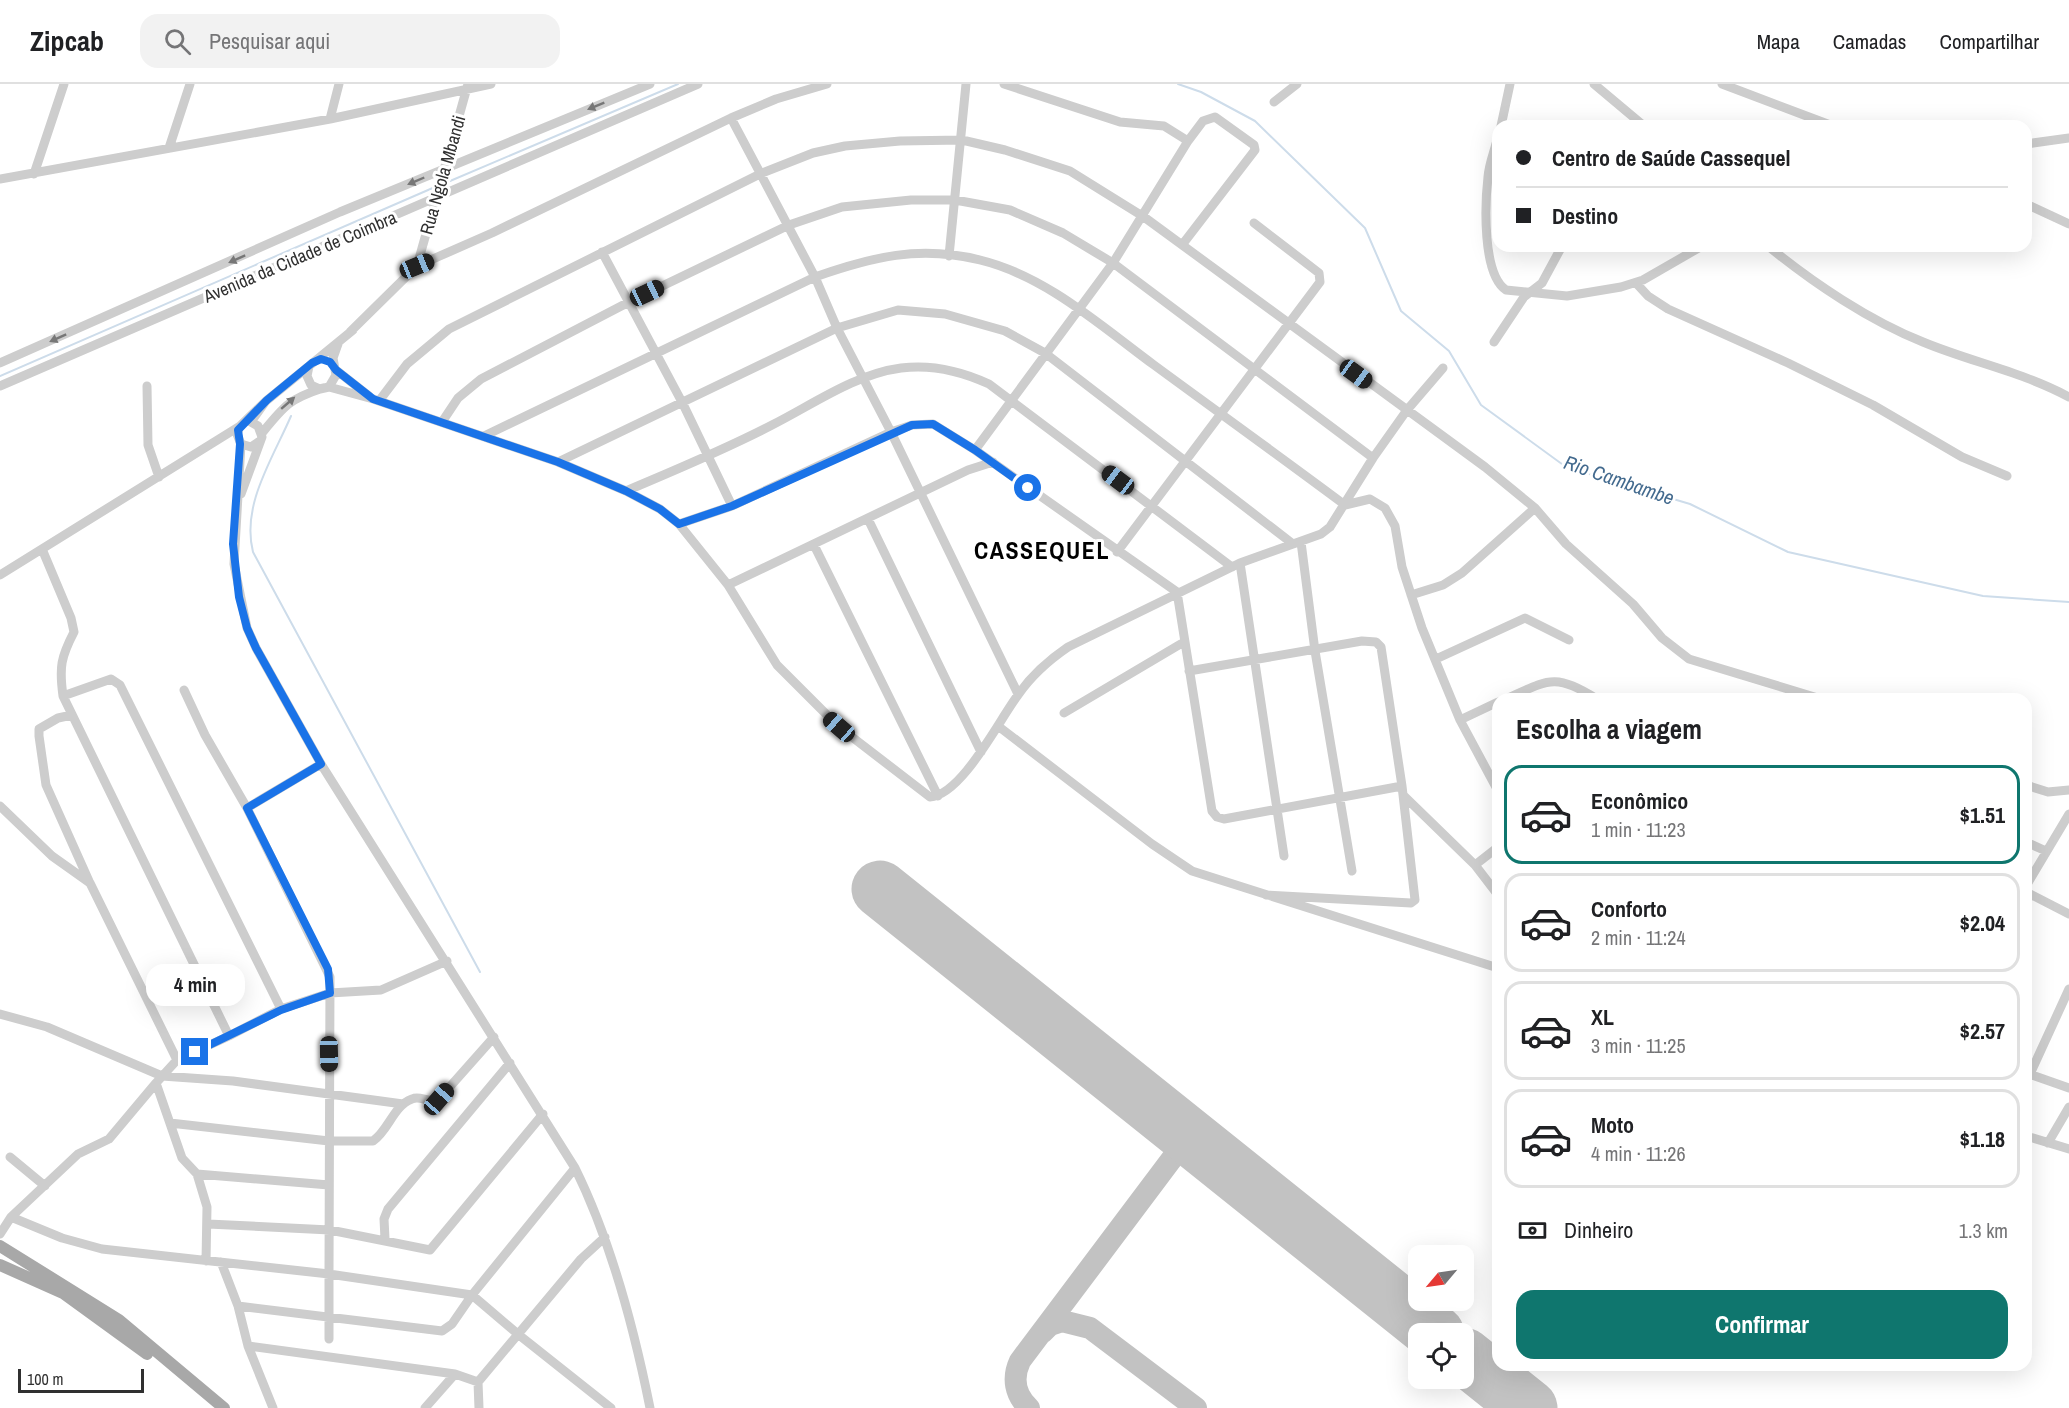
<!DOCTYPE html>
<html lang="pt">
<meta charset="utf-8">
<style>
body{margin:0;font-family:"Archivo Narrow",sans-serif;background:#f2f2f2;color:#202124;height:100vh;display:flex;flex-direction:column;font-size:22px;white-space:nowrap}
*{box-sizing:border-box;margin:0}
p{font-size:20px;color:#757577}
.icon{flex:none;width:33px;height:33px;fill:none;stroke:currentColor;stroke-width:2;stroke-linecap:round;stroke-linejoin:round}
.map{position:relative;flex:1;overflow:hidden}
.details{position:absolute;left:1492px;top:609px;width:540px;height:678px;display:flex;flex-direction:column;background:#fff;border-radius:18px;box-shadow:0 6px 24px #0002}
.details>*{flex:none}
.guide{position:absolute;left:1492px;top:36px;width:540px;height:132px;border-radius:18px;box-shadow:0 6px 24px #0002;display:grid;align-content:center;height:132px;padding:0 24px;background:#fff}
.needle{width:39px;rotate:241deg}
.fabs{position:absolute;left:1408px;top:1161px;display:grid;gap:12px}
.fabs a{display:grid;place-items:center;width:66px;height:66px;border-radius:12px;background:#fff;box-shadow:0 6px 24px #0002;font-size:30px}
.scale{position:absolute;left:18px;bottom:15px;width:126px;box-sizing:border-box;padding-left:6px;border:3px solid #303030;border-top:0;font-size:16px;line-height:21px;white-space:nowrap;color:#303030;-webkit-text-stroke:4px #fff;paint-order:stroke}
.end{position:absolute;width:27px;height:27px;margin:-14px;border:8px solid #1a73e8;background:#fff;box-shadow:0 0 0 3px #fff}
.from{border-radius:50%}
.bubble{position:absolute;height:42px;border-radius:18px;background:#fff;box-shadow:0 6px 24px #0002;font-size:20px;font-weight:700;line-height:42px;text-align:center}
.car{position:absolute;width:18px;height:36px;margin:-18px -9px;border-radius:8px;box-shadow:0 0 4px 2px #0007;background:linear-gradient(#222 24%,#8ab4d8 0 40%,#222 0 76%,#8ab4d8 0 86%,#222 0)}
.guide b{display:flex;align-items:center;gap:21px;height:57px;font-size:22px}
.guide b+b{border-top:2px solid #e0e0e0}
.guide i{width:15px;height:15px;background:#202124}
ul{padding:0;list-style:none}
li{display:flex;align-items:center;gap:18px;height:99px;margin:0 12px 9px;padding:0 12px;border:3px solid #e0e0e0;border-radius:18px}
li div{flex:1}
li b{display:block;font-size:22px}
li em{font-style:normal;font-weight:700}
li.on{border-color:#0f766e}
li>.icon{width:54px;height:54px;stroke-width:1.5}
h2{padding:0 24px;font-size:27px;line-height:72px}
.pay{display:flex;align-items:center;gap:15px;height:66px;padding:0 24px;font-size:22px}
.pay p{margin-inline-start:auto}
.button{display:flex;gap:12px;margin-top:auto;padding:12px 24px}
.button a{flex:1;height:69px;border-radius:18px;background:#0f766e;color:#fff;font-size:24px;font-weight:700;line-height:69px;text-align:center}
header{display:flex;align-items:center;gap:36px;box-sizing:border-box;height:84px;padding:0 30px;background:#fff;border-bottom:2px solid #e0e0e0}
header strong{font-size:28px}
nav{display:flex;gap:33px;margin-inline-start:auto;font-size:21px}
.search{width:420px;height:54px;background:#f2f2f2;display:flex;align-items:center;gap:15px;box-sizing:border-box;padding:0 21px;border-radius:18px;color:#757577;font-size:22px}
.map>svg:first-child{display:block}
</style>
<header>
<strong>Zipcab</strong>
<div class="search"><svg class="icon" aria-label="search" viewBox="0 0 24 24"><circle cx="10" cy="10" r="6"/><path d="M15 15l6 6"/></svg>Pesquisar aqui</div>
<nav><a>Mapa</a><a>Camadas</a><a>Compartilhar</a></nav>
</header>
<div class="map">
<svg width="2069" height="1324" viewBox="0 0 2069 1324">
<rect width="100%" height="100%" fill="#fff"/>
<g fill="none" stroke-linecap="round" stroke-linejoin="round">
<path stroke="#cddcea" stroke-width="2" d="M 1178,0 L 1201,8 L 1255,37 L 1365,144 L 1401,227 L 1449,267 L 1481,321 L 1566,383 L 1690,420 L 1788,468 L 1983,512 L 2069,518
M 443,100 L 678,0
M 0,292 L 435,103
M 291,332 C 273,374 241,421 253,468 L 480,888"/>
<path stroke="#c2c2c2" stroke-width="22" d="M 1043,1248 L 1050,1241 L 1062,1237 L 1090,1244 L 1196,1324
M 1029,1324 C 1015,1311 1012,1294 1020,1277 L 1189,1052"/>
<path stroke="#c2c2c2" stroke-width="57" d="M 880,805 L 1436,1250
M 1464,1272 L 1529,1324"/>
<path stroke="#cdcdcd" stroke-width="9" d="M 1004,0 L 1120,38 L 1164,42 L 1188,57
M 1594,0 L 1644,42
M 1722,0 L 1833,42
M 1274,18 L 1297,0
M 731,34 L 815,193 L 837,244 L 891,348 L 1018,610
M 330,35 L 339,0
M 1501,42 L 1510,0
M 1498,52 C 1495,66 1489,79 1488,93 C 1485,119 1482,190 1506,206 L 1567,212 L 1621,203 L 1643,196 L 1702,162
M 2026,60 L 2069,54
M 169,64 L 190,0
M 34,90 L 64,0
M 0,95 L 330,35 L 491,0
M 2026,120 L 2069,140
M 1768,162 C 1813,199 1870,237 1923,258 C 1971,278 2023,288 2069,313
M 602,168 L 683,320 L 732,422
M 949,172 L 966,0
M 417,182 L 468,0
M 1636,199 L 1648,212 L 1668,225 L 1788,279 L 1873,321 L 1962,373 L 2007,392
M 353,246 L 309,282 L 307,292 L 311,301 L 320,305 L 329,303 L 373,315 L 558,378 L 626,407 L 660,425 L 679,440 L 728,501 L 777,581 L 839,643 L 930,713 C 962,711 999,636 1018,611 C 1031,592 1049,576 1068,563 L 1240,479 L 1321,450 L 1330,443 L 1373,374 L 1407,326 L 1443,284
M 350,248 L 417,182 L 492,149 L 731,34 L 776,15 L 827,0
M 1494,258 L 1524,213 L 1542,199 L 1562,162
M 0,279 L 340,128 L 650,0
M 336,286 L 369,312
M 0,302 L 698,0
M 147,302 L 148,361 L 159,393
M 329,303 L 336,291 L 333,274 L 338,260
M 266,317 L 309,282
M 379,317 L 407,280 L 449,245 L 762,89 L 813,69 L 845,62 L 900,57 L 962,56 L 1005,66 L 1070,87 L 1144,133 L 1485,383 L 1535,424 L 1566,460 L 1633,520 L 1662,554 L 1689,575 L 1821,615
M 442,338 L 458,314 L 481,295 L 629,218 L 789,141 L 842,123 L 911,116 L 955,116 L 1010,126 L 1063,149 L 1113,179 L 1373,374
M 240,342 L 237,350 L 241,360 L 251,363 L 260,357
M 262,349 C 284,322 289,315 323,304
M 484,352 L 815,193 C 872,173 919,161 980,176 C 1046,192 1101,242 1154,281 C 1218,328 1282,374 1345,421 L 1370,415 L 1385,424 L 1395,442 L 1402,483 L 1422,544 L 1460,636 L 1498,707
M 241,360 L 234,480 L 247,544 L 256,564 L 321,680 L 575,1084 C 611,1157 634,1244 650,1324
M 975,366 L 1113,179 L 1188,57 L 1203,37 L 1215,33 L 1254,61 L 1255,66 L 1182,161
M 558,378 L 837,244 L 898,226 L 945,230 L 1005,247 L 1045,269 L 1293,460
M 626,407 C 675,386 724,366 772,341 C 812,321 855,290 901,284 C 932,280 961,287 989,300 L 1232,483
M 868,435 L 981,668
M 679,440 L 732,422 L 891,348 L 912,341 L 933,340 L 975,366 L 1177,508 L 1212,727 L 1217,733 L 1224,735 L 1402,702
M 1301,458 L 1315,567 L 1352,787
M 814,461 L 938,712
M 42,465 L 71,534 L 74,548 C 61,573 59,583 63,612 L 229,952 L 281,925
M 1117,468 L 1320,198 L 1319,189 L 1254,139
M 1240,479 L 1284,772
M 0,491 L 240,342 L 266,317 L 251,338 L 258,342 L 262,353 L 241,410
M 728,501 L 968,386 L 993,378
M 1411,511 L 1443,501 L 1462,489 L 1535,424
M 1436,575 L 1525,534 L 1569,556
M 1189,587 L 1362,557 L 1376,558 L 1381,563 L 1402,702 L 1415,816 L 1411,819 L 1266,811
M 184,606 L 205,651 L 247,724 L 330,893 L 329,1190 L 472,1211 L 519,1251 L 611,1324
M 63,612 L 111,595 L 120,601 L 281,925 L 330,909 L 381,906 L 447,877
M 1506,615 C 1550,595 1554,589 1597,615
M 1064,629 L 1184,558
M 72,631 L 58,634 L 39,645 L 39,652 L 46,701 L 89,797
M 1460,636 L 1498,618
M 998,642 L 1152,760 L 1192,787 L 1498,884
M 2026,701 L 2048,708 L 2069,706
M 1403,711 L 1475,781 L 1498,811
M 0,722 L 52,772 L 90,799 L 177,976 L 229,952
M 247,724 L 321,680
M 2026,758 L 2046,767
M 1475,781 L 1498,763
M 2026,802 L 2069,730
M 2026,808 L 2069,830
M 0,930 L 47,943 L 162,992 L 233,997 L 403,1020
M 177,976 L 156,999 L 182,1074 L 197,1090 L 207,1123 L 206,1177
M 2026,989 L 2069,1004
M 2030,990 L 2069,905
M 170,1039 L 329,1057 L 373,1057 C 389,1046 393,1022 412,1015 C 421,1011 428,1020 439,1015 L 494,953
M 2026,1052 L 2069,1065
M 2048,1059 L 2069,1023
M 10,1073 L 45,1102
M 197,1090 L 329,1101
M 11,1133 L 62,1154 L 102,1165 L 329,1190 L 329,1255
M 208,1140 L 330,1146 L 430,1166 L 543,1030
M 0,1150 L 11,1133 L 78,1070 L 109,1055 L 156,999
M 385,1155 L 384,1135 L 388,1125 L 510,979
M 221,1178 L 238,1222 L 248,1262 L 273,1324
M 238,1222 L 442,1247 L 452,1240 L 472,1211 L 575,1084
M 248,1262 L 455,1290 L 478,1298
M 425,1324 L 455,1290
M 479,1324 L 478,1298 L 581,1175 L 605,1153"/>
<path stroke="#a8a8a8" stroke-width="12" d="M 0,1162 L 119,1236 L 224,1324
M 0,1181 L 63,1209 L 147,1270"/>
</g>
<defs><path id="oneway-solid" d="M-6-.8H1V-3.2L6.5 0L1 3.2V.8H-6Z" transform="scale(1.5)"/></defs>
<g fill="#777">
<use href="#oneway-solid" transform="translate(596 22) rotate(158)"/>
<use href="#oneway-solid" transform="translate(416 97) rotate(157)"/>
<use href="#oneway-solid" transform="translate(237 175) rotate(156)"/>
<use href="#oneway-solid" transform="translate(58 254) rotate(156)"/>
<use href="#oneway-solid" transform="translate(288 319) rotate(-41)"/>
</g>
<g fill="none" stroke-linecap="round" stroke-linejoin="round">
<path stroke="#1a73e8" stroke-width="8" d="M 195,968 L 281,926 L 330,909 L 328,885 L 247,724 L 321,680 L 256,564 L 247,544 L 239,513 L 233,460 L 240,360 L 238,346 L 267,316 L 312,279 L 321,275 L 330,278 L 336,286 L 373,315 L 558,378 L 626,407 L 660,425 L 679,440 L 732,422 L 912,341 L 933,340 L 975,366 L 1028,404"/>
</g>
<g text-anchor="middle" stroke-width="6" stroke-linejoin="round" paint-order="stroke">
<g font-size="18" fill="#303030" stroke="#fff">
<text transform="translate(443 91) rotate(-74)" y="6">Rua Ngola Mbandi</text>
<text transform="translate(300 173) rotate(-23)" y="6">Avenida da Cidade de Coimbra</text>
</g>
<g font-size="20" font-style="italic" fill="#436a8e" stroke="#fff">
<text transform="translate(1619 396) rotate(19)" y="7">Rio Cambambe</text>
</g>
<g font-size="24" font-weight="bold" letter-spacing="1.5" fill="#000" stroke="#fff">
<text x="1042" y="475">CASSEQUEL</text>
</g>
</g>
</svg>
<div class="fabs">
<a><svg class="needle" viewBox="-14 -14 28 28"><path d="M0-13l5 13h-10z" fill="#e53935"/><path d="M0 13l5-13h-10z" fill="#757577"/></svg></a>
<a><svg class="icon" aria-label="locate" viewBox="0 0 24 24"><circle cx="12" cy="12" r="6"/><path d="M12 2v4M12 18v4M2 12h4M18 12h4"/></svg></a>
</div>
<div class="scale">100 m</div>
<i class="end from" style="left:1028px;top:404px"></i>
<i class="end" style="left:195px;top:968px"></i>
<div class="bubble" style="left:146px;top:880px;width:99px">4 min</div>
<i class="car" style="left:417px;top:182px;rotate:68deg"></i>
<i class="car" style="left:647px;top:209px;rotate:65deg"></i>
<i class="car" style="left:1356px;top:290px;rotate:126deg"></i>
<i class="car" style="left:1118px;top:396px;rotate:307deg"></i>
<i class="car" style="left:839px;top:643px;rotate:311deg"></i>
<i class="car" style="left:329px;top:970px;rotate:179deg"></i>
<i class="car" style="left:439px;top:1015px;rotate:41deg"></i>
<div class="guide">
<b><i class="from"></i>Centro de Saúde Cassequel</b>
<b><i></i>Destino</b>
</div>
<section class="details">
<h2>Escolha a viagem</h2>
<ul>
<li class="on"><svg class="icon" aria-label="car" viewBox="0 0 24 24"><path d="M5 17H2v-5l4-1 3-4h7l3 4 3 1v5h-3M9 17h6M6 11h13"/><circle cx="7" cy="17" r="2"/><circle cx="17" cy="17" r="2"/></svg><div><b>Econômico</b><p>1 min · 11:23</p></div><em>$1.51</em></li>
<li><svg class="icon" aria-label="car" viewBox="0 0 24 24"><path d="M5 17H2v-5l4-1 3-4h7l3 4 3 1v5h-3M9 17h6M6 11h13"/><circle cx="7" cy="17" r="2"/><circle cx="17" cy="17" r="2"/></svg><div><b>Conforto</b><p>2 min · 11:24</p></div><em>$2.04</em></li>
<li><svg class="icon" aria-label="car" viewBox="0 0 24 24"><path d="M5 17H2v-5l4-1 3-4h7l3 4 3 1v5h-3M9 17h6M6 11h13"/><circle cx="7" cy="17" r="2"/><circle cx="17" cy="17" r="2"/></svg><div><b>XL</b><p>3 min · 11:25</p></div><em>$2.57</em></li>
<li><svg class="icon" aria-label="car" viewBox="0 0 24 24"><path d="M5 17H2v-5l4-1 3-4h7l3 4 3 1v5h-3M9 17h6M6 11h13"/><circle cx="7" cy="17" r="2"/><circle cx="17" cy="17" r="2"/></svg><div><b>Moto</b><p>4 min · 11:26</p></div><em>$1.18</em></li>
</ul>
<div class="pay"><svg class="icon" aria-label="cash" viewBox="0 0 24 24"><path d="M3 7h18v10H3z"/><circle cx="12" cy="12" r="2"/></svg>Dinheiro<p>1.3 km</p></div>
<div class="button"><a>Confirmar</a></div>
</section>
</div>
